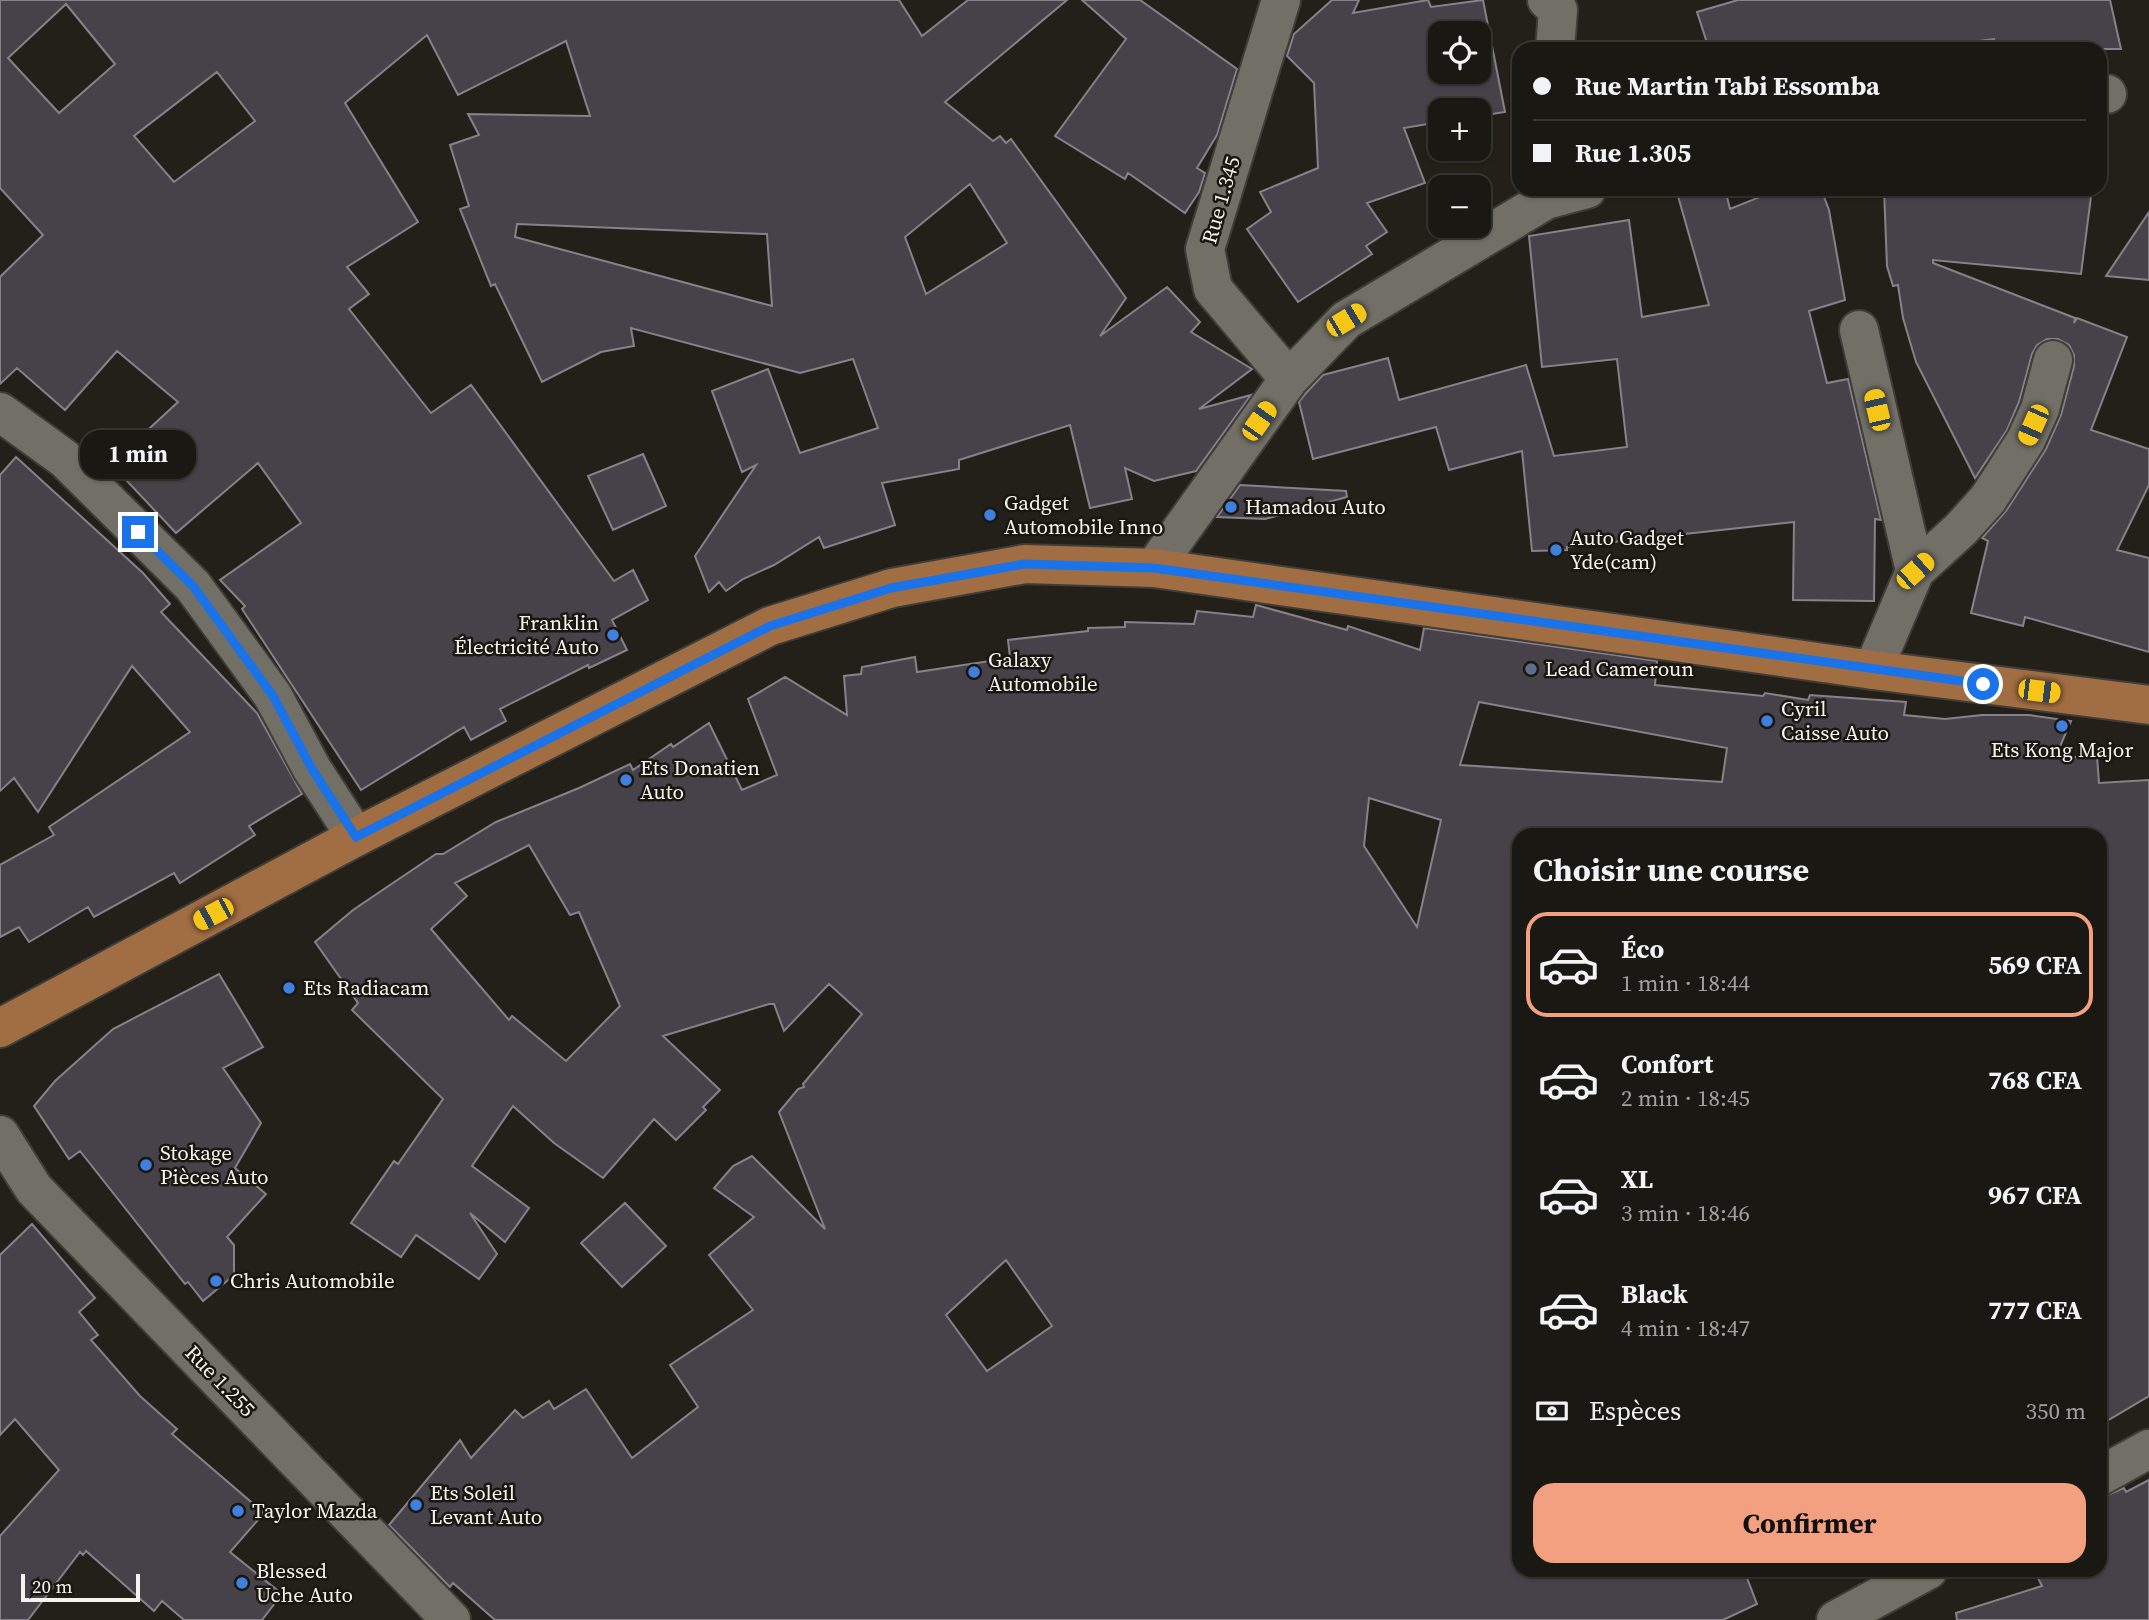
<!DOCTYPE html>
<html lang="fr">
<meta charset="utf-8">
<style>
body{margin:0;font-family:"Source Serif 4",serif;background:#272521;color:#f1f3f6;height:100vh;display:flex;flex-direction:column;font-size:26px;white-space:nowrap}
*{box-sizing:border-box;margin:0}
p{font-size:23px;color:#9fa0a0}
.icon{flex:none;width:38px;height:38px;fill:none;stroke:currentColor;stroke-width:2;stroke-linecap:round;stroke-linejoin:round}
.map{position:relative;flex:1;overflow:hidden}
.details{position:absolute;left:1512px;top:828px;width:595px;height:749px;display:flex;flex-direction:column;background:#1a1813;border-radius:21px;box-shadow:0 2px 5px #0004,0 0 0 2px #383733}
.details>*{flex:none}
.guide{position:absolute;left:1512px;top:42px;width:595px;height:154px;border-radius:21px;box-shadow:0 2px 5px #0004,0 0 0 2px #383733;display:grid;align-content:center;height:154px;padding:0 21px;background:#1a1813}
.fabs{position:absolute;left:1428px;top:21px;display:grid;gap:14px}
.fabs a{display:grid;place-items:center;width:63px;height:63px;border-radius:14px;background:#1a1813;box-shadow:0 2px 5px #0004,0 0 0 2px #383733;font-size:35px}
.scale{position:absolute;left:21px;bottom:18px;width:119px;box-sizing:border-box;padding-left:7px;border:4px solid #f4f3ee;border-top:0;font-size:19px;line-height:24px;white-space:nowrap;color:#f4f3ee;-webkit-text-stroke:5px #191710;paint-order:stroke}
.end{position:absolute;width:32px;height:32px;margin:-16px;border:9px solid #1a73e8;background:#fff;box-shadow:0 0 0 4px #fff}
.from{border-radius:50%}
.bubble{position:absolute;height:49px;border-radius:21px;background:#1a1813;box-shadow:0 2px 5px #0004,0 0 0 2px #383733;font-size:23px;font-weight:700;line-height:49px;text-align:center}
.car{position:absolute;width:21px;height:42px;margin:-21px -10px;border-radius:9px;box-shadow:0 0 5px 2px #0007;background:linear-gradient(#f5c518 24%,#345 0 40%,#f5c518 0 76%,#345 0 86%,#f5c518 0)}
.guide b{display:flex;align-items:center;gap:24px;height:66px;font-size:26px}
.guide b+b{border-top:2px solid #383733}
.guide i{width:18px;height:18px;background:#f1f3f6}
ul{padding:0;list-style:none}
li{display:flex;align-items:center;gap:21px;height:105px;margin:0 14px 10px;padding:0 7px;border:4px solid transparent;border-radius:21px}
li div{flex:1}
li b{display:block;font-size:26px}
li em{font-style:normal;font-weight:700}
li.active{border-color:#f2a080}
li>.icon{width:63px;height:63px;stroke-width:1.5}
h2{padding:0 21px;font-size:32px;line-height:84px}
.pay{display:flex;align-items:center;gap:18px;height:77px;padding:0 21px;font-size:26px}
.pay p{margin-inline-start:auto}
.primary-button{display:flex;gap:14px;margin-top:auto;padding:14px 21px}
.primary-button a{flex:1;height:80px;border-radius:21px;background:#f2a080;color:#111;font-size:28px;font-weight:700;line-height:80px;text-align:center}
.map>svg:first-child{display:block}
</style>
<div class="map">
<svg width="2149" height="1620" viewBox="0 0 2149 1620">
<rect width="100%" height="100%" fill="#232019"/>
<path fill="#474249" stroke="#878189" stroke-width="2" fill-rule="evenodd" d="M 0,0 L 899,0 L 922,36 L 968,0 L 1067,0 L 945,102 L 993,141 L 1000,136 L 1006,143 L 1011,139 L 1126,298 L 1100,336 L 1167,287 L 1200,322 L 1191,332 L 1252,369 L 1199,409 L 1251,395 L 1196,471 L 1154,481 L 1125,468 L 1132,499 L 1090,508 L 1070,425 L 959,460 L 959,469 L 882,483 L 895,525 L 824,548 L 819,537 L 774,565 L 743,579 L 726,591 L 719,582 L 709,592 L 695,556 L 756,465 L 742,472 L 712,391 L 768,369 L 800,453 L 878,428 L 853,359 L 800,373 L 631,328 L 634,346 L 601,352 L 542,382 L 495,284 L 491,286 L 460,209 L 469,206 L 450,145 L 479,135 L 468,114 L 590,116 L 566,41 L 458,95 L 427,35 L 345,103 L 418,222 L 347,267 L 369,294 L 349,309 L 431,413 L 471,385 L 614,581 L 633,570 L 648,600 L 612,620 L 627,650 L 589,668 L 588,665 L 500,709 L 506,721 L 471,740 L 464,727 L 361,790 L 242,609 L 245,606 L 220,580 L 301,523 L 258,463 L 176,533 L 111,464 L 178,402 L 117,351 L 65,410 L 17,368 L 0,384 L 0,277 L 43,235 L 0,188 ZM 66,4 L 115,64 L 59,113 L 8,58 ZM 217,72 L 255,121 L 174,182 L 134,136 ZM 970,184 L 1007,243 L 926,294 L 905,237 ZM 517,224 L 767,234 L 772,306 L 515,237 Z
M 1082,0 L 1140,0 L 1237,69 L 1217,135 L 1197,168 L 1205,173 L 1199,192 L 1185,213 L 1128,173 L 1125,179 L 1055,136 L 1126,39 Z
M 1332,0 L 1359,0 L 1353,13 L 1428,0 L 1431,7 L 1483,0 L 1505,112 L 1479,116 L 1479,110 L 1440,110 L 1440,122 L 1404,128 L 1425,183 L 1367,203 L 1387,232 L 1366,246 L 1372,254 L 1298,302 L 1247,229 L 1271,212 L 1260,192 L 1318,168 L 1314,83 L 1287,56 L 1294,34 ZM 1440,33 L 1479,33 L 1479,72 L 1440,72 Z
M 1738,0 L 2110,0 L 2121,49 L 1996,49 L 1994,39 L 1911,49 L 1709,49 L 1697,12 Z
M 1676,189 L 1725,189 L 1730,209 L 1780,189 L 1821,189 L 1829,210 L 1845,300 L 1809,311 L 1827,383 L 1848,379 L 1881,520 L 1875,519 L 1874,601 L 1793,600 L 1794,522 L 1567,547 L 1567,550 L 1532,551 L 1522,451 L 1449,470 L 1436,427 L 1313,459 L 1299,402 L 1306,393 L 1323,375 L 1388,358 L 1399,400 L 1526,365 L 1554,456 L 1627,447 L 1617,359 L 1542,367 L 1529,236 L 1629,220 L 1642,317 L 1709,305 Z
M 1884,189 L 2092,189 L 2081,274 L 1933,260 L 1933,263 L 2075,318 L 2074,323 L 2077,318 L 2127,337 L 2091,430 L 2149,449 L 2149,485 L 2117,550 L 2149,558 L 2149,652 L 2025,617 L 2023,626 L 1971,613 L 1988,541 L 1982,538 L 2006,511 L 2046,449 L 2061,415 L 2074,366 L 2074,355 L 2069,345 L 2058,339 L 2047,339 L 2037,345 L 2032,354 L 2019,402 L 2007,430 L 1975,478 L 1916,362 L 1903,318 L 1898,285 L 1893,286 L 1887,266 Z
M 2149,212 L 2149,280 L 2106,276 Z
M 643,454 L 666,506 L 613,530 L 588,476 Z
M 16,457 L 143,573 L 170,604 L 161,612 L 257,713 L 302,794 L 249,826 L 255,835 L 180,883 L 174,873 L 94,917 L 88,907 L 29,942 L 19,927 L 0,937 L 0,865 L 54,835 L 49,827 L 190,732 L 132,666 L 38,812 L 14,778 L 0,791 L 0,475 Z
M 1240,485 L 1346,491 L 1347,497 L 1265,519 L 1217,517 Z
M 1256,605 L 1347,630 L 1348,626 L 1420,650 L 1424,628 L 1657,661 L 1655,685 L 1763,696 L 1765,693 L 1808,700 L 1810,695 L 1906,702 L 1904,715 L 1945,719 L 1982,715 L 2029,715 L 2071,721 L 2055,758 L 2097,756 L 2099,783 L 2149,780 L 2149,1396 L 2100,1425 L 2100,835 L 1519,835 L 1519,1570 L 1744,1570 L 1757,1604 L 1723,1620 L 495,1620 L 453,1583 L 450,1587 L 389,1525 L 460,1440 L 471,1458 L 515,1410 L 523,1418 L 549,1401 L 554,1409 L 586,1389 L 632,1458 L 698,1407 L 670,1365 L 753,1310 L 709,1255 L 754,1217 L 714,1188 L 733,1166 L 752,1156 L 825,1229 L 779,1112 L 798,1089 L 804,1087 L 803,1084 L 862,1014 L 829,984 L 784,1031 L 774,1004 L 769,1004 L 663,1036 L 720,1090 L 703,1107 L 706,1110 L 676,1140 L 654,1119 L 603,1178 L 554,1143 L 513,1106 L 472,1166 L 529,1208 L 505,1242 L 470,1213 L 497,1254 L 479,1279 L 416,1235 L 401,1257 L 351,1223 L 394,1161 L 398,1164 L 443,1099 L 352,1010 L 358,1003 L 315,942 L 353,910 L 436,854 L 443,854 L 496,822 L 579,788 L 630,764 L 633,770 L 671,744 L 673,747 L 709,723 L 742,790 L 777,775 L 748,699 L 785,677 L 847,715 L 844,676 L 861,674 L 862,667 L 915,657 L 917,672 L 1010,658 L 1008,640 L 1088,631 L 1088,628 L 1125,627 L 1125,622 L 1194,624 L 1197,611 L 1253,617 ZM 1479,702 L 1727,748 L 1722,782 L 1460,765 ZM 1369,798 L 1441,820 L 1417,927 L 1364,846 ZM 529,845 L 570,915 L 579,912 L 620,1006 L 566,1061 L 512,1016 L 509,1020 L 431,929 L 467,896 L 455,883 ZM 1006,1260 L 1052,1326 L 987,1371 L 946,1315 Z
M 219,974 L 263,1047 L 223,1068 L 261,1123 L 235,1168 L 266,1194 L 227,1237 L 234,1245 L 234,1275 L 203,1301 L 188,1282 L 185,1284 L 80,1151 L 69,1159 L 34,1106 L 55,1081 L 113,1029 Z
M 625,1203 L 666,1246 L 622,1287 L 581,1243 Z
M 32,1224 L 95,1298 L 79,1312 L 98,1335 L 91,1340 L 140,1396 L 177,1429 L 172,1434 L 264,1513 L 230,1552 L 282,1594 L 262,1620 L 184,1620 L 162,1601 L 154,1611 L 86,1551 L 83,1555 L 80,1552 L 28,1620 L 0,1620 L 0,1536 L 59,1470 L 15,1419 L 0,1435 L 0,1255 Z
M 2149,1480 L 2149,1620 L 1957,1620 L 1956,1613 L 2042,1586 L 2034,1570 L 2100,1570 L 2100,1498 L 2124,1488 L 2126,1492 Z"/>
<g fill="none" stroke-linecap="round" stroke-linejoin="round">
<g stroke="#3f3d38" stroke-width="42">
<path id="minor" d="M 1281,0 L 1205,249 L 1213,289 L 1289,379
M 1547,0 L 1558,10 L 1555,49
M 2100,94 L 2107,94
M 1859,330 L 1915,571
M 0,412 L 65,459 L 193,586 L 273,696 L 312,769 L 356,837
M 1154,568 L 1289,379 L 1346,320 L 1546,200 L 1587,189
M 1873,670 L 1915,571 L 1961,529 L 1988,499 L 2026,440 L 2040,409 L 2053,360
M 0,1135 L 34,1189 L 451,1620
M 2100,1476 L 2149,1449
M 1836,1620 L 1928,1570"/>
</g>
<g stroke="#3f3d38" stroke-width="42">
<path id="major" d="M 0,1028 L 356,837 L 770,626 L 892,588 L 1025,564 L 1154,568 L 1873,670 L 2149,705"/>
</g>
<use href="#minor" stroke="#726f66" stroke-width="38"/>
<use href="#major" stroke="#a16d43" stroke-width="38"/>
</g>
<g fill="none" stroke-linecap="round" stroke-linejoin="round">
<path stroke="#1a73e8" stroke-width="9" d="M 138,532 L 193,586 L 273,696 L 312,769 L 356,837 L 770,626 L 891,588 L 1024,564 L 1154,568 L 1983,684"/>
</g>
<g fill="#3f7fe0" stroke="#191710" stroke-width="2.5">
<circle cx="1231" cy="507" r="7"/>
<circle cx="990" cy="515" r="7"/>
<circle cx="1556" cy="550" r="7"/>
<circle cx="613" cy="635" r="7"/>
<circle cx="974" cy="672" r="7"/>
<circle cx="1767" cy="721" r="7"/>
<circle cx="2062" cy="726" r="7"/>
<circle cx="626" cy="780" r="7"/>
<circle cx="289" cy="988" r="7"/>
<circle cx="146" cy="1165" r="7"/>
<circle cx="216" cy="1281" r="7"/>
<circle cx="416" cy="1505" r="7"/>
<circle cx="238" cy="1511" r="7"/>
<circle cx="242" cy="1583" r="7"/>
</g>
<circle fill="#5c6f8a" stroke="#191710" stroke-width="2.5" cx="1531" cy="669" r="7"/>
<g text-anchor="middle" stroke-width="5" stroke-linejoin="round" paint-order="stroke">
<g font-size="21" fill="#f4f3ee" stroke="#191710">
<text transform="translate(1221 200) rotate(-74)" y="7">Rue 1.345</text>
<text transform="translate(220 1381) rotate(46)" y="7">Rue 1.255</text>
</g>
<g font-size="21" fill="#f4f3ee" stroke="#191710" text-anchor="start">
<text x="1004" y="510">Gadget<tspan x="1004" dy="24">Automobile Inno</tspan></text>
<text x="1245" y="514">Hamadou Auto</text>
<text x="1570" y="545">Auto Gadget<tspan x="1570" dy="24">Yde(cam)</tspan></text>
<text x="599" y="630" text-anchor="end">Franklin<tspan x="599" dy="24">Électricité Auto</tspan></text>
<text x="988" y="667">Galaxy<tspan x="988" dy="24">Automobile</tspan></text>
<text x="1545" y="676">Lead Cameroun</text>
<text x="1781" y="716">Cyril<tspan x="1781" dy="24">Caisse Auto</tspan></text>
<text x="2062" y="757" text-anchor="middle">Ets Kong Major</text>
<text x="640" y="775">Ets Donatien<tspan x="640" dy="24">Auto</tspan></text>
<text x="303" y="995">Ets Radiacam</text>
<text x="160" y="1160">Stokage<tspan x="160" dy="24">Pièces Auto</tspan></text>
<text x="230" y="1288">Chris Automobile</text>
<text x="430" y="1500">Ets Soleil<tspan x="430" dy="24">Levant Auto</tspan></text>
<text x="252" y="1518">Taylor Mazda</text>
<text x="256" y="1578">Blessed<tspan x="256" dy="24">Uche Auto</tspan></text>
</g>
</g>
</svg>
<div class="fabs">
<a><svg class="icon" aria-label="locate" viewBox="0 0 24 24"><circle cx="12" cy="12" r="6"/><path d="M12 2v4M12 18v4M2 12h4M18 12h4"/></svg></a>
<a>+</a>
<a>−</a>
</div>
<div class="scale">20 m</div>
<i class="end from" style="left:1983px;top:684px"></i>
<i class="end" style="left:138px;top:532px"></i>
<div class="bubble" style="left:80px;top:430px;width:116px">1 min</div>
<i class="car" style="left:1346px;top:320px;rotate:59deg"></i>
<i class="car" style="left:1877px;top:410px;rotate:347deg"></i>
<i class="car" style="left:1259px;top:421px;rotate:35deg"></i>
<i class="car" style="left:2033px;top:425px;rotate:204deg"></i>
<i class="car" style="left:1915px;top:571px;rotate:48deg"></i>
<i class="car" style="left:2039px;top:691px;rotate:97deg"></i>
<i class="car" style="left:213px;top:914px;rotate:242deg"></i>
<div class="guide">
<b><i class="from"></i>Rue Martin Tabi Essomba</b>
<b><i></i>Rue 1.305</b>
</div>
<section class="details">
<h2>Choisir une course</h2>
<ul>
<li class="active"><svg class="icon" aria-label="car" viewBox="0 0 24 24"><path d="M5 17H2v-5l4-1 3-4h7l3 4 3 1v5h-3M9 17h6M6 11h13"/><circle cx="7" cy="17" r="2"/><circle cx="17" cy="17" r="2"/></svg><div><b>Éco</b><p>1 min · 18:44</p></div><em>569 CFA</em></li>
<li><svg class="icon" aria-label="car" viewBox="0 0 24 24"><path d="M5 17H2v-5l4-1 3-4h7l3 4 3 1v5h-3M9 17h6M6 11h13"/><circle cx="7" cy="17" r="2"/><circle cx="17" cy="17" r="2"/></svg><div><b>Confort</b><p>2 min · 18:45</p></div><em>768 CFA</em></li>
<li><svg class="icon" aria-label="car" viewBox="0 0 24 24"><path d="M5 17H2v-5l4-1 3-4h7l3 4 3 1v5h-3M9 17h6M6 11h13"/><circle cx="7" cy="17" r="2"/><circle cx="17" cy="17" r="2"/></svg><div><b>XL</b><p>3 min · 18:46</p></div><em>967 CFA</em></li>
<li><svg class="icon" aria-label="car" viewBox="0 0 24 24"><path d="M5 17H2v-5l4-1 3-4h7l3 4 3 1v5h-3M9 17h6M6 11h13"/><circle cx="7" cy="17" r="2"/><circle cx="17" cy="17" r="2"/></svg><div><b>Black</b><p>4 min · 18:47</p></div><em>777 CFA</em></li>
</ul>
<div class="pay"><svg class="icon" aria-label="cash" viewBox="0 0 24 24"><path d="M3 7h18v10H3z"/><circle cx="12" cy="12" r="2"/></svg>Espèces<p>350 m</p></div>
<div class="primary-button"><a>Confirmer</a></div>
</section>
</div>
